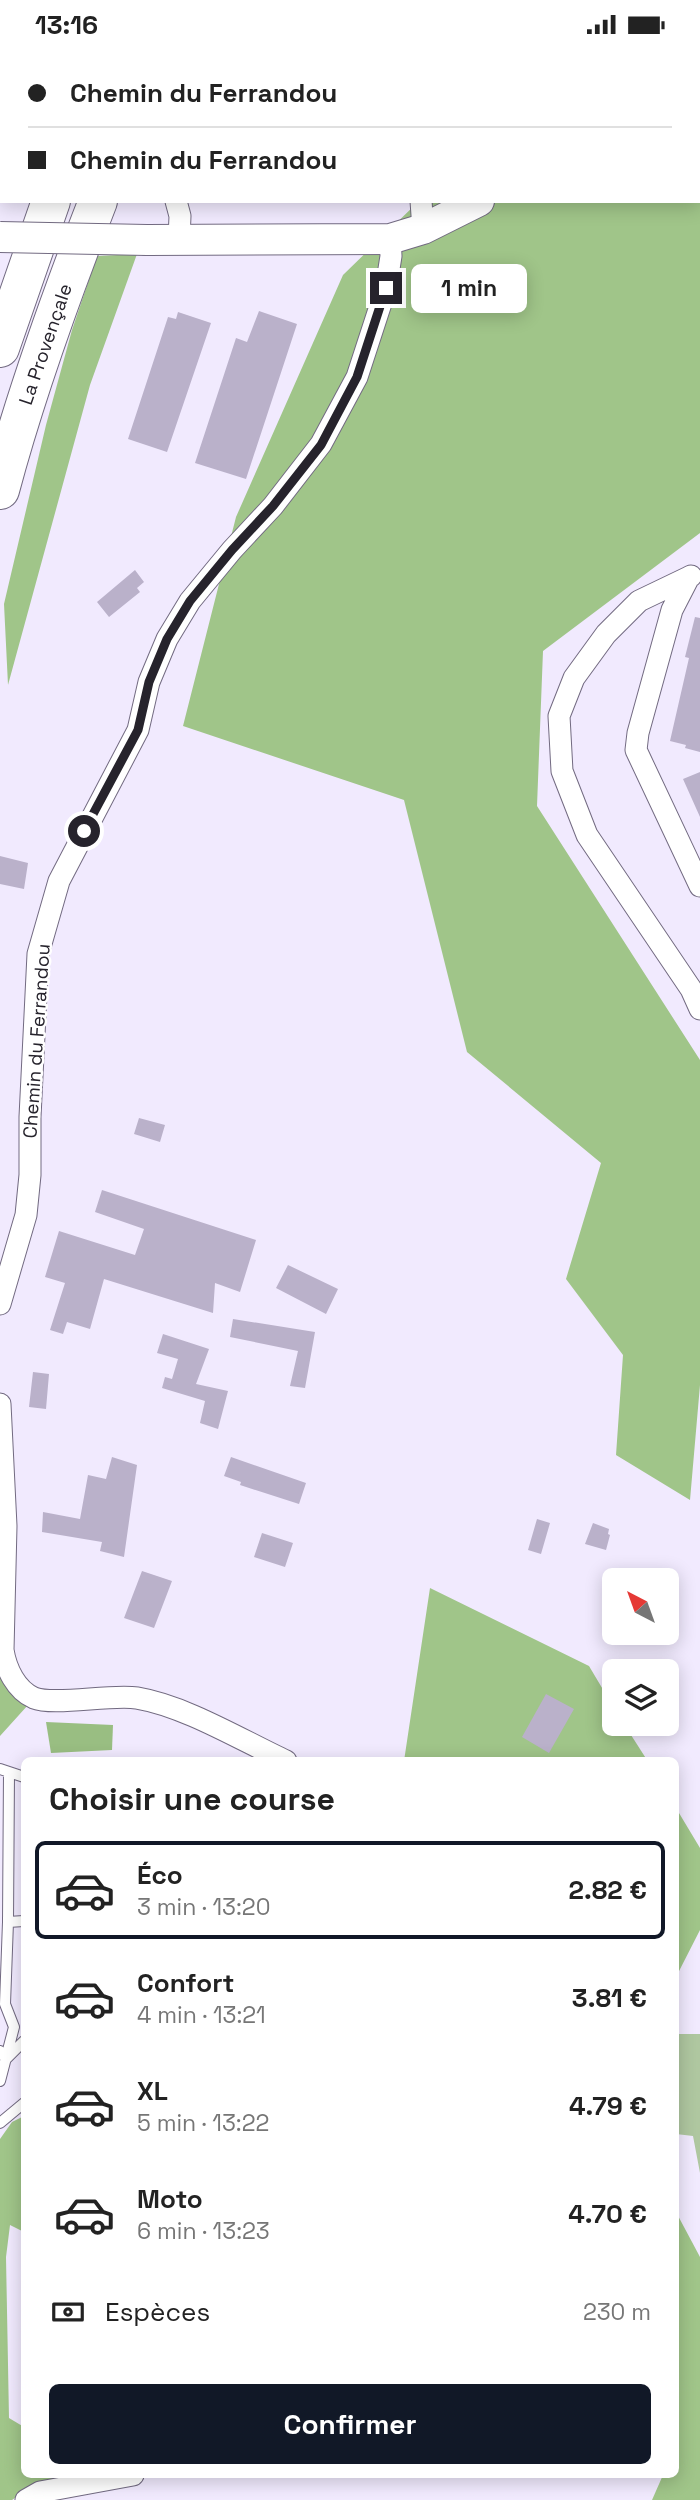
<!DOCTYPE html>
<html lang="fr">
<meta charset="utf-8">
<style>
body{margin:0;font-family:"Space Grotesk",sans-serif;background:#f2f2f2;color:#222;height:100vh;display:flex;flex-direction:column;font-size:26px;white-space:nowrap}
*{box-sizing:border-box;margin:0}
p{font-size:23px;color:#767676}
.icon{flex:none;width:38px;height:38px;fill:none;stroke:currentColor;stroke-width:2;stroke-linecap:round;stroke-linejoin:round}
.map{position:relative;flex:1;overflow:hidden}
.panel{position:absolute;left:21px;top:1708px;width:658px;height:721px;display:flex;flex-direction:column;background:#fff;border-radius:10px;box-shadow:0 4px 18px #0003}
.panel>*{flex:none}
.top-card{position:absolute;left:0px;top:0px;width:700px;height:154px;box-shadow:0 4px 18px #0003;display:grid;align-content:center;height:154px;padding:0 28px;background:#fff}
.needle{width:46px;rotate:319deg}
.controls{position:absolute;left:602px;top:1519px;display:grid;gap:14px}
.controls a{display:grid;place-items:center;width:77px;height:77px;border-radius:10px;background:#fff;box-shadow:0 4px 18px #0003;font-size:35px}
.end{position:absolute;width:32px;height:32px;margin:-16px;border:9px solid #26232c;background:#fff;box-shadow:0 0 0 4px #fff}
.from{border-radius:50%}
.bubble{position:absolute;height:49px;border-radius:10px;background:#fff;box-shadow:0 4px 18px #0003;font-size:23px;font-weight:700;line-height:49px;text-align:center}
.top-card b{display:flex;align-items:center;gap:24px;height:66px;font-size:26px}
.top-card b+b{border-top:2px solid #e0e0e0}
.top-card i{width:18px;height:18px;background:#222}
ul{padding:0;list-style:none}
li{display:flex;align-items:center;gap:21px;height:98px;margin:0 14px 10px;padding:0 14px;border:4px solid transparent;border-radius:10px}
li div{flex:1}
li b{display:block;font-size:26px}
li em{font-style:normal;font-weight:700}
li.active{border-color:#111827}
li>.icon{width:63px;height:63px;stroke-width:1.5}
h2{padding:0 28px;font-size:32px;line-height:84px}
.pay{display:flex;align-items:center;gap:18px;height:77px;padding:0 28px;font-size:26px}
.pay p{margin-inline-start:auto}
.cta{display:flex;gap:14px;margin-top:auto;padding:14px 28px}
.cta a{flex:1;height:80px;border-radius:10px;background:#111827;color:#fff;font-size:28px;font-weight:700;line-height:80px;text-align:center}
.status{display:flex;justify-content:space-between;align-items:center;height:49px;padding:0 35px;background:#fff;direction:ltr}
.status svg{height:19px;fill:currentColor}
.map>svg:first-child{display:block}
</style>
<div class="status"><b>13:16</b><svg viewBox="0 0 49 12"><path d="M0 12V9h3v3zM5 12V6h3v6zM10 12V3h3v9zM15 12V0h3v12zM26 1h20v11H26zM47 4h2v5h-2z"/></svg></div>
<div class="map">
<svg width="700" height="2451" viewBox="0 0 700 2451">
<rect width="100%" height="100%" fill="#f1eafe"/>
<path fill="#afc7a0" d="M 676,1985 L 700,1985 L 700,2124 L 693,2087 L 676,2085 Z"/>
<path fill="#a0c589" d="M 0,0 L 58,0 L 2,2 L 0,82 Z
M 502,0 L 700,0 L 700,484 L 543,602 L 537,757 L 700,1011 L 700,1336 L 690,1451 L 616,1406 L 623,1306 L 566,1230 L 601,1114 L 467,1003 L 404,751 L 183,677 L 236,468 L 343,226 L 419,152 L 698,152 L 698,2 L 501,2 Z
M 137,205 L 90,336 L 8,636 L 4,555 L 46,376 L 72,281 L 97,207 Z
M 430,1539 L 589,1617 L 614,1659 L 614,1675 L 624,1675 L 647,1711 L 404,1712 Z
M 0,1627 L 18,1651 L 28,1656 L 0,1687 Z
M 676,1759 L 700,1799 L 700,1881 L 676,1928 Z
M 24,2067 L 24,2183 L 10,2176 L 6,2208 L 9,2369 L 24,2378 L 24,2426 L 82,2426 L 26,2441 L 12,2451 L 0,2451 L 0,2090 L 12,2073 Z
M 676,2163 L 700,2208 L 700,2451 L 652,2451 L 663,2426 L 676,2426 Z"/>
<path fill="#99be82" d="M 46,1673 L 113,1676 L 112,1701 L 51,1704 Z"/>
<path fill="#bab1ca" d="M 259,262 L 297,275 L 246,430 L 195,414 L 236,289 L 247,293 Z
M 178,263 L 211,274 L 167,403 L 128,390 L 168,268 L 176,270 Z
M 135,521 L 144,533 L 137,539 L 140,543 L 109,568 L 97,553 Z
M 695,568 L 700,569 L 700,703 L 685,699 L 686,696 L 670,692 L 689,609 L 685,608 Z
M 700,723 L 700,768 L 683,730 Z
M 0,807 L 28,814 L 24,840 L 0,835 Z
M 139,1069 L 165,1076 L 160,1093 L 134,1085 Z
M 102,1141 L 256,1191 L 240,1243 L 215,1234 L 213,1264 L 104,1230 L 90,1280 L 67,1273 L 63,1285 L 50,1281 L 65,1234 L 45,1228 L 59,1182 L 135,1206 L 144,1180 L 95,1163 Z
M 288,1216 L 338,1240 L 326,1265 L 276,1239 Z
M 233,1270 L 315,1283 L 305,1339 L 290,1337 L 298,1302 L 230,1288 Z
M 163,1285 L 209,1300 L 196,1335 L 228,1342 L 218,1380 L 200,1374 L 205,1352 L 162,1339 L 165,1328 L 172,1330 L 178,1310 L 157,1304 Z
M 33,1323 L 49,1325 L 46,1360 L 29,1358 Z
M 112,1408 L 137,1416 L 124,1508 L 100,1502 L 102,1493 L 42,1483 L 43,1463 L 80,1470 L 88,1426 L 106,1430 Z
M 231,1408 L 306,1434 L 299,1455 L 240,1436 L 241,1433 L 224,1427 Z
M 537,1470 L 550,1474 L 541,1505 L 528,1501 Z
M 593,1474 L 609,1480 L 608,1485 L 610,1486 L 606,1501 L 585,1495 Z
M 262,1484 L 293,1494 L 285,1518 L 254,1508 Z
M 142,1522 L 172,1532 L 154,1579 L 124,1569 Z
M 546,1645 L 574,1660 L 549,1704 L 522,1688 Z"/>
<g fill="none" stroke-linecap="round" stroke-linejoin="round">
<g stroke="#726a81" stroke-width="12">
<path id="service" d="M 0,1720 L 24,1728
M 9,1724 L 8,1873 L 24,1872
M 0,2002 L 6,2010 L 24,1992
M 0,2032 L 14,1978 L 5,1955 L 8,1873
M 0,2074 L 24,2054"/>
</g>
<g stroke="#726a81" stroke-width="23">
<path id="minor" d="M 70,2 L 71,0
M 199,2 L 201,0
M 482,2 L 483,0
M 0,99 L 2,98
M 176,152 L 180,167 L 179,190
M 421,152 L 423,180
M 691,527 L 689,528 L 672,561 L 638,684 L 636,701 L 700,837
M 689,528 L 639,552 L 606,585 L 574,629 L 559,667 L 562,722 L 587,786 L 691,940 L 700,960
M 0,1255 L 26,1166 L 30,1126 L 30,1068 L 38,905 L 59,832 L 138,681 L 149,633 L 167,590 L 190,552 L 232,501 L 273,457 L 321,395 L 357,328 L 386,239 L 391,207 L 390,190
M 0,1355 L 6,1477 L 3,1601 C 6,1620 16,1641 34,1649 C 54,1657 110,1645 137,1649 C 185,1657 241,1691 286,1712
M 26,2451 L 40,2443 L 133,2426"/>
</g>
<g stroke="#726a81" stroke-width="32">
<path id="secondary" d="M 698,46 L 700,46
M 147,191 L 390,190 L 423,180 L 479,152"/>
</g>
<g stroke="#726a81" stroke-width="40">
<path id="motorway" d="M 115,2 L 116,0
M 162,2 L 163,0
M 0,299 L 51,152
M 0,441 C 26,343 61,247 98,152"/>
</g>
<use href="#service" stroke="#fff" stroke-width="10"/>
<use href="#minor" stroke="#fff" stroke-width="21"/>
<use href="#secondary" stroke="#fff" stroke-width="30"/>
<use href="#motorway" stroke="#fff" stroke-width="38"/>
<g stroke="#726a81" stroke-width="32" stroke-linecap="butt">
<path id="secondary-bridge" d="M 0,188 L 147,191"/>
</g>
<use href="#secondary-bridge" stroke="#fff" stroke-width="30"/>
</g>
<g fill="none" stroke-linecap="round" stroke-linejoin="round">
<path stroke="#26232c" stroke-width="9" d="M 84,782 L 138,681 L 149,633 L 167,590 L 190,552 L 232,501 L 273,457 L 321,396 L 357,328 L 386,239"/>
</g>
<g text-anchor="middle" stroke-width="5" stroke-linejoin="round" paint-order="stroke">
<g font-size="19" fill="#26232c" stroke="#fff">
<text transform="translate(45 295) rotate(-71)" y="7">La Provençale</text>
<text transform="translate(36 992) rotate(-86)" y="7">Chemin du Ferrandou</text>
</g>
</g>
</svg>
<div class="controls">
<a><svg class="needle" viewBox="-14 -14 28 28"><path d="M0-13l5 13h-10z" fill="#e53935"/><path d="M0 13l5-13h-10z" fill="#767676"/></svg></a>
<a><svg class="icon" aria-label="layers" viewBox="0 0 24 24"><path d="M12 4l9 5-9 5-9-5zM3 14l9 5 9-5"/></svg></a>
</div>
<i class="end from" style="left:84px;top:782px"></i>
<i class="end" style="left:386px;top:239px"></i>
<div class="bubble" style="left:411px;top:215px;width:116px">1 min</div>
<div class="top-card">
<b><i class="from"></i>Chemin du Ferrandou</b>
<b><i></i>Chemin du Ferrandou</b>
</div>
<section class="panel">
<h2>Choisir une course</h2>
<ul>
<li class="active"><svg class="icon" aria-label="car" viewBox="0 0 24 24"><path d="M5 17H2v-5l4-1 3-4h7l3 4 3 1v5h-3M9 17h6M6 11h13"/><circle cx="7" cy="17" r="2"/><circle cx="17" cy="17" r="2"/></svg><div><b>Éco</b><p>3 min · 13:20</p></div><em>2.82 €</em></li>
<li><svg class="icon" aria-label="car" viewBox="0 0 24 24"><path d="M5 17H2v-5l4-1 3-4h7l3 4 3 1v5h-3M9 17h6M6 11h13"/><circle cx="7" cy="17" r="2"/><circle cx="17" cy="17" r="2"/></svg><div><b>Confort</b><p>4 min · 13:21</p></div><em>3.81 €</em></li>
<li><svg class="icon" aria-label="car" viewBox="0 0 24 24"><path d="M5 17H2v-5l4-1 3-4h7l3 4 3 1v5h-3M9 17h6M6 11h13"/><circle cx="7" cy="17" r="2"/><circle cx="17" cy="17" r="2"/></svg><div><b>XL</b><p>5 min · 13:22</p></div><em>4.79 €</em></li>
<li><svg class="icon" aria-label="car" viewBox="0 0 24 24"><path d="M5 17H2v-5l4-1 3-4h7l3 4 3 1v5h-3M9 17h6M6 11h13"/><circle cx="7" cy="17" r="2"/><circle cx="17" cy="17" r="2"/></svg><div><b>Moto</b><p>6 min · 13:23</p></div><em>4.70 €</em></li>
</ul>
<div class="pay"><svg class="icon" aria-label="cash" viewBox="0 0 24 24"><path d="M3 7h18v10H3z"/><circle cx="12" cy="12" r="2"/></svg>Espèces<p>230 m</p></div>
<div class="cta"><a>Confirmer</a></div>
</section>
</div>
